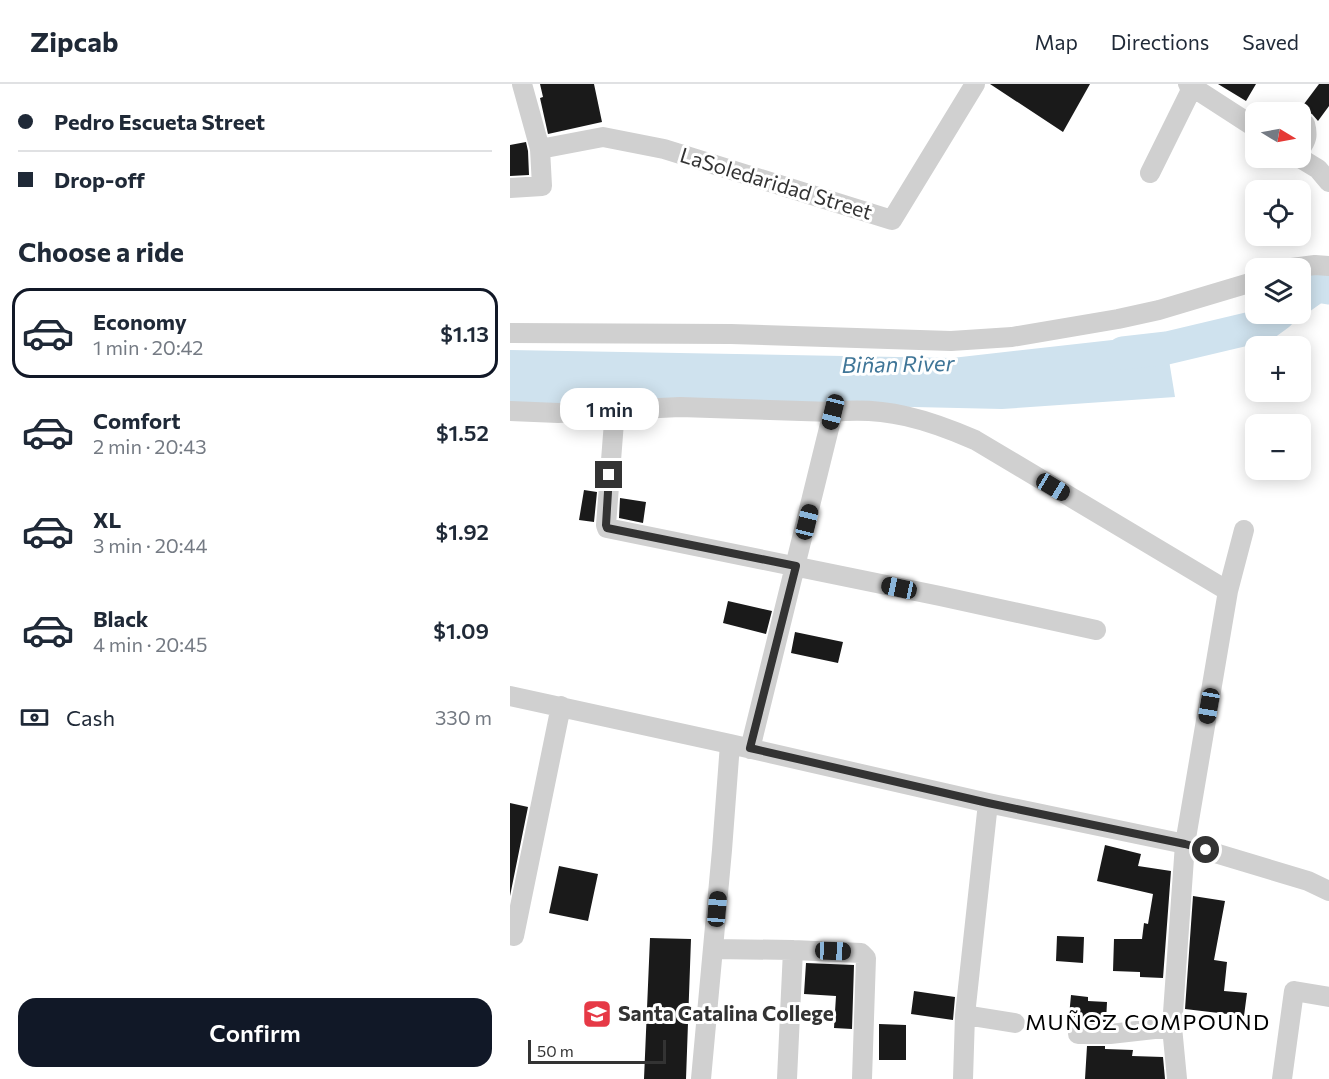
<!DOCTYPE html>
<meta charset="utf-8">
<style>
body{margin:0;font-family:Commissioner,sans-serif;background:#f6f6f7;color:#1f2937;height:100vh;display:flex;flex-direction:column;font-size:22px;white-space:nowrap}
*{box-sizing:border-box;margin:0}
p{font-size:20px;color:#747a83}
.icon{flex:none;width:33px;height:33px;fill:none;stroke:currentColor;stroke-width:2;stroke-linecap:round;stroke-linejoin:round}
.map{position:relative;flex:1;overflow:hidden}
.sheet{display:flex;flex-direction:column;background:#fff;width:510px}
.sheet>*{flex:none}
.top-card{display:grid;align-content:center;height:132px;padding:0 18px;background:#fff}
.needle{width:39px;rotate:100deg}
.controls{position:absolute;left:735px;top:18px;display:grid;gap:12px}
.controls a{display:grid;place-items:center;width:66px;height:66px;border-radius:12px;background:#fff;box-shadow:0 3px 15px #0003;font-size:30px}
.scale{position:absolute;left:18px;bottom:15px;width:138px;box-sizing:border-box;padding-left:6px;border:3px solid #333;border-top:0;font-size:16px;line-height:21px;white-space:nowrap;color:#333;-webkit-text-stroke:4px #fff;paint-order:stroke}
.end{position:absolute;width:27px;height:27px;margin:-14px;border:8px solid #333;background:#fff;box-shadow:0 0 0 3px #fff}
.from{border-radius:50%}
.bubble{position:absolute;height:42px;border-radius:18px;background:#fff;box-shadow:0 3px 15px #0003;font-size:20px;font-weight:600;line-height:42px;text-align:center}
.car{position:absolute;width:18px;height:36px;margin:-18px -9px;border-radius:8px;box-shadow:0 0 4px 2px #0007;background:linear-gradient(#222 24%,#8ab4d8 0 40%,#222 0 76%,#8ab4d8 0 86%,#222 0)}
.top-card b{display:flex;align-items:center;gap:21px;height:57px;font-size:22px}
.top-card b+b{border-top:2px solid #e0e1e3}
.top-card i{width:15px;height:15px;background:#1f2937}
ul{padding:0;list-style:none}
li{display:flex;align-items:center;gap:18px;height:90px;margin:0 12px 9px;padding:0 6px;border:3px solid transparent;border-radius:18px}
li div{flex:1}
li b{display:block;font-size:22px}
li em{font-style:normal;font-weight:600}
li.selected{border-color:#111827}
li>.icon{width:54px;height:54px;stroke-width:1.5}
h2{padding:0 18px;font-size:27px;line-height:72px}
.pay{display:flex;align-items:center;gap:15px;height:66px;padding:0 18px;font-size:22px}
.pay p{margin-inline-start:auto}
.button{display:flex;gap:12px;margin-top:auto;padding:12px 18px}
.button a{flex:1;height:69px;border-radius:18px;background:#111827;color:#fff;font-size:24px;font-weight:600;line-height:69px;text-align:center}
header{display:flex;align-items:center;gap:36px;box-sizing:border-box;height:84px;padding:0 30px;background:#fff;border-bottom:2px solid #e0e1e3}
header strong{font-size:28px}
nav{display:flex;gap:33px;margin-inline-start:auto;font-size:21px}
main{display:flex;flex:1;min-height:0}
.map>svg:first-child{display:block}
</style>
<header>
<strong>Zipcab</strong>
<nav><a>Map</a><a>Directions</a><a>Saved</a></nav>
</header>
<main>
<section class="sheet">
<div class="top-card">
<b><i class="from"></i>Pedro Escueta Street</b>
<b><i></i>Drop-off</b>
</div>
<h2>Choose a ride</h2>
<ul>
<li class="selected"><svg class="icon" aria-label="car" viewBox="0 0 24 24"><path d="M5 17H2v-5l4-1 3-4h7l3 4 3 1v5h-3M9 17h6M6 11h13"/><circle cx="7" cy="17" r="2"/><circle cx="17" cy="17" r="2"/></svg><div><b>Economy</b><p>1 min · 20:42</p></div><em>$1.13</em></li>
<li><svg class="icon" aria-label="car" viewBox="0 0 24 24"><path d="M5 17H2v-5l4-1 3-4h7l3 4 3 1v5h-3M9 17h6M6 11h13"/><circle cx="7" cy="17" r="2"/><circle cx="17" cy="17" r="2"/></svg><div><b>Comfort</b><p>2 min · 20:43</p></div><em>$1.52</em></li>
<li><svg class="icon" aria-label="car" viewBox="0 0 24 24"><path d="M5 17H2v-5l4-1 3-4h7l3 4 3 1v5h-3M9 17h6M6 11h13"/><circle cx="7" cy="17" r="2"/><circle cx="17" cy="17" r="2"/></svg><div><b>XL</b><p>3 min · 20:44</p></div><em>$1.92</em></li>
<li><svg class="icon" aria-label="car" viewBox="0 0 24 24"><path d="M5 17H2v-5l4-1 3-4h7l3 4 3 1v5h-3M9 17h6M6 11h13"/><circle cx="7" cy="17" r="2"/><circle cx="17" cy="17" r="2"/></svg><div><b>Black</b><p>4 min · 20:45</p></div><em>$1.09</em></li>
</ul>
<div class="pay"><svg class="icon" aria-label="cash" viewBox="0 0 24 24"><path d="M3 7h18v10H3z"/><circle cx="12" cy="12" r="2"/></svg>Cash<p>330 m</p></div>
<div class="button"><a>Confirm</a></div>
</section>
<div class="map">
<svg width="819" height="995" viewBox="0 0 819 995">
<rect width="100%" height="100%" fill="#fff"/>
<path fill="#cfe2ee" d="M 665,249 L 657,264 L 665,313 L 492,325 L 316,321 L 82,321 L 0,318 L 0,266 L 442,274 Z"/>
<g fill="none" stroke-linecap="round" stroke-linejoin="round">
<path stroke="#cfe2ee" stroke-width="33" d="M 790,214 L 807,202 L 819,204
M 613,269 L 657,264 L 754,241 L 769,230"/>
</g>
<path fill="#1a1a1a" d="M 30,0 L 84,0 L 92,38 L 38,50 L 30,14 L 33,13 Z
M 480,0 L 580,0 L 553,48 Z
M 708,0 L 746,0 L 736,17 Z
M 809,0 L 819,0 L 819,22 L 808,37 L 802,30 L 791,24 Z
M 16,58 L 18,67 L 19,91 L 0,92 L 0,61 Z
M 74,406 L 87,408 L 84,438 L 69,436 Z
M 110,414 L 136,418 L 133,439 L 109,434 Z
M 218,517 L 262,527 L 256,550 L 213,539 Z
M 285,548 L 333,558 L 328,579 L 281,569 Z
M 0,719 L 18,723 L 0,812 Z
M 595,761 L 631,770 L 628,782 L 661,787 L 653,894 L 630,893 L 630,888 L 603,887 L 604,855 L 632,855 L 634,839 L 638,840 L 643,810 L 587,797 Z
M 49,782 L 88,790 L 78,837 L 39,829 Z
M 683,812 L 715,817 L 704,876 L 717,878 L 714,907 L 737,909 L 734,932 L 675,925 Z
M 547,852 L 574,853 L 573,879 L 546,877 Z
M 140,854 L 181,855 L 176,995 L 134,995 Z
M 296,879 L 344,881 L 342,945 L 324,944 L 326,912 L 294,910 Z
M 404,907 L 445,913 L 443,936 L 401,930 Z
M 561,911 L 578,913 L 578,917 L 597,918 L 596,938 L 567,938 L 562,940 L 558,943 Z
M 369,940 L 396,941 L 396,976 L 369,976 Z
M 577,962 L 595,962 L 595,965 L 623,966 L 622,972 L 653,973 L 655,995 L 575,995 Z"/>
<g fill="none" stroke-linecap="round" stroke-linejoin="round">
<path stroke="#d0d0d0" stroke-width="20" d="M 678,0 L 746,44
M 790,37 L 795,40 C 798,51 797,56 790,65
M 30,65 L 93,53 L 154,65 L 382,136 L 465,0
M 790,74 L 808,85 L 819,98
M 640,89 L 684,0
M 0,104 L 32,102 L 30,65 L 12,0
M 782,184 L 805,181 L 819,182
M 0,249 L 221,250 L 441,257 L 502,253 L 608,235 L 649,226 L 746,197
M 105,325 L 96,441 L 97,444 L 430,512 L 586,546
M 0,327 L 48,329 L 170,323 L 323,328 C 375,322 419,336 465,356 L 718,507 L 675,760 L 662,943 L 667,995
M 718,507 L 734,446
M 0,612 L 220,660 L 478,719 L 675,760 L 798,797 L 819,807
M 240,665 L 323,328
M 4,852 L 51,622
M 203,865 L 283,866 L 351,869 L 356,874 L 352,995
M 455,931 L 505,939
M 568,950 L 600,950 L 662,943
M 191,995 L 212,766 L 220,660
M 277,995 L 283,866
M 453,995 L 455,931 L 478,719
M 772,995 L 784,907 L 819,913"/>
</g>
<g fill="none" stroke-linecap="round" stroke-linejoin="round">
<path stroke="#333" stroke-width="8" d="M 99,391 L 96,441 L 97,444 L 286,482 L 240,664 L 478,719 L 675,760 L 696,766"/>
</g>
<defs>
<g id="university-square" transform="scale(1.5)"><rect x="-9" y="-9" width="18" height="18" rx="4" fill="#e63946" stroke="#fff"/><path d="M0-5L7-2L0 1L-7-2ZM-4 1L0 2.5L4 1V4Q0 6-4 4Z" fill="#fff"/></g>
</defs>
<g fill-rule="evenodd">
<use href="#university-square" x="87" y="930"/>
</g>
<g text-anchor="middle" stroke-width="6" stroke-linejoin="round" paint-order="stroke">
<g font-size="21" fill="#333" stroke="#fff">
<text transform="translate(266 100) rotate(17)" y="7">LaSoledaridad Street</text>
</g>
<g font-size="21" font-weight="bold" fill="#333" stroke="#fff" text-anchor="start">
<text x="108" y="937">Santa Catalina College</text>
</g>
<g font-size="22" font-style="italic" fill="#3f7597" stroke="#fff">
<text transform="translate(388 280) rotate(-1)" y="8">Biñan River</text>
</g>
<g font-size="22" letter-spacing="1.5" fill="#000" stroke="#fff">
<text x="638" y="946">MUÑOZ COMPOUND</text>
</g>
</g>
</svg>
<div class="controls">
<a><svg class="needle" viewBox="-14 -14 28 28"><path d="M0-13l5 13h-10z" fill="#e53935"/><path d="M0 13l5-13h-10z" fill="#747a83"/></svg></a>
<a><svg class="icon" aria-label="locate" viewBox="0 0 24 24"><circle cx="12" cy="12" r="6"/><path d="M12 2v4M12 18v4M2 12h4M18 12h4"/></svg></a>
<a><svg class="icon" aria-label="layers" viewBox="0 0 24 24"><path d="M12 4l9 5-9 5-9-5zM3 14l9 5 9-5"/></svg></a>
<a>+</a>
<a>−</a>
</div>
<div class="scale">50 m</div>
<i class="end from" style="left:696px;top:766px"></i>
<i class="end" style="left:99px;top:391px"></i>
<div class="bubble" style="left:50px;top:304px;width:99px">1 min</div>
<i class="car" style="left:323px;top:328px;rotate:194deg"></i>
<i class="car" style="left:543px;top:403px;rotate:121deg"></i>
<i class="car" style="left:297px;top:438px;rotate:14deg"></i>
<i class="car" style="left:389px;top:504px;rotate:282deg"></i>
<i class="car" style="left:699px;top:622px;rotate:190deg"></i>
<i class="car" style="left:207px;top:825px;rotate:5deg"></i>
<i class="car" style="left:323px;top:867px;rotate:92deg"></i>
</div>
</main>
